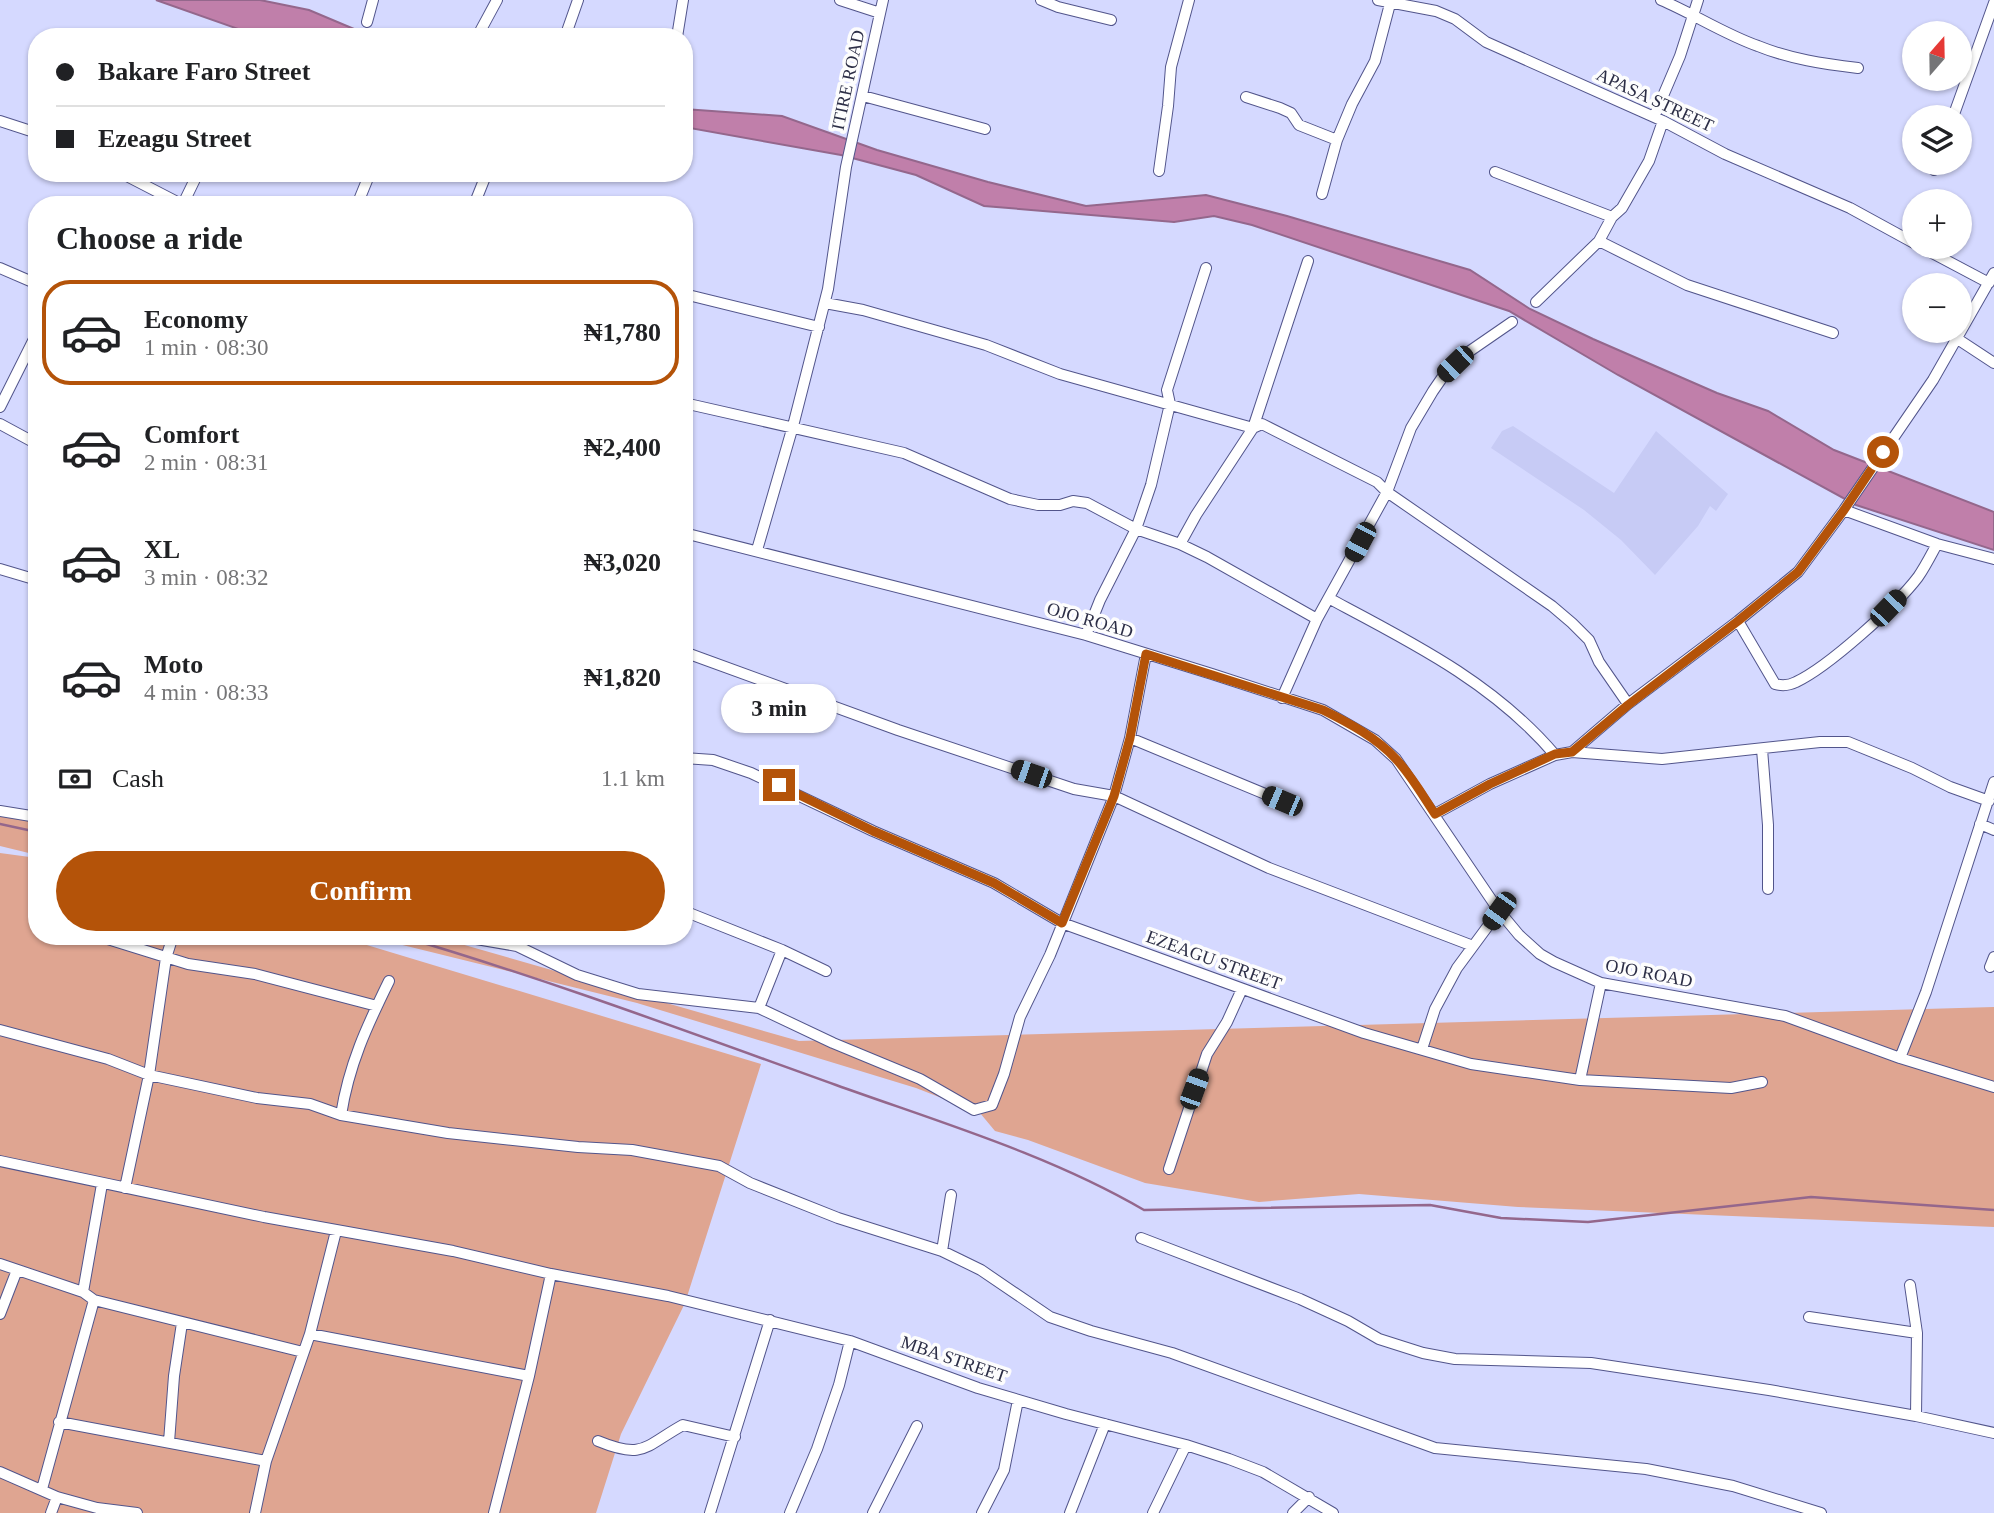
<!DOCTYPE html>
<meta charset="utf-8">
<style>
body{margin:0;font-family:Georgia,serif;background:#f6f6f6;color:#202124;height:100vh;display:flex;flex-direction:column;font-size:26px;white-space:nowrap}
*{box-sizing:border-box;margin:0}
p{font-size:23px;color:#757577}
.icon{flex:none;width:38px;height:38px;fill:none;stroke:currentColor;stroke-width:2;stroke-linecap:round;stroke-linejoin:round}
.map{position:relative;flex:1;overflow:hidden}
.side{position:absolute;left:28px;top:196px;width:665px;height:749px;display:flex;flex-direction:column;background:#fff;border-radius:28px;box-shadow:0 2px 5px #0004}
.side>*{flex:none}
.top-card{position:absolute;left:28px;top:28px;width:665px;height:154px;border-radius:28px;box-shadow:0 2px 5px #0004;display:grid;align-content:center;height:154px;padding:0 28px;background:#fff}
.needle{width:46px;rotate:20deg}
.tools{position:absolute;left:1902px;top:21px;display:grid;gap:14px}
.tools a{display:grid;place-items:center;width:70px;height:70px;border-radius:50%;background:#fff;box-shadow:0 2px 5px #0004;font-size:35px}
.end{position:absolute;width:32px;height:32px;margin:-16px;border:9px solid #b45309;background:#fff;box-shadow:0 0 0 4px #fff}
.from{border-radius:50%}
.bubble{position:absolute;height:49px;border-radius:24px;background:#fff;box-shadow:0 2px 5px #0004;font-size:23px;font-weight:800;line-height:49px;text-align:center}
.car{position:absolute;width:21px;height:42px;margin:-21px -10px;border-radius:9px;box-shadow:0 0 5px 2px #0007;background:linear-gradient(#222 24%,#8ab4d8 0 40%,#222 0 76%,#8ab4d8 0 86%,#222 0)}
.top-card b{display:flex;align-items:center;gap:24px;height:66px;font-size:26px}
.top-card b+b{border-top:2px solid #e0e0e0}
.top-card i{width:18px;height:18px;background:#202124}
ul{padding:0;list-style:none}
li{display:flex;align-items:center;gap:21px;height:105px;margin:0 14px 10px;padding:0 14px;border:4px solid transparent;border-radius:28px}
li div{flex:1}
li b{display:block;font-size:26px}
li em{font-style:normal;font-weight:800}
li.active{border-color:#b45309}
li>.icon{width:63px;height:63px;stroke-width:1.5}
h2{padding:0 28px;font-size:32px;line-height:84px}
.pay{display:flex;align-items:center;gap:18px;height:77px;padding:0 28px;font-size:26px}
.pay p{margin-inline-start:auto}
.primary-button{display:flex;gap:14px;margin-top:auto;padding:14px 28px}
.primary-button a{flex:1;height:80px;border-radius:42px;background:#b45309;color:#fff;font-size:28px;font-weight:800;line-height:80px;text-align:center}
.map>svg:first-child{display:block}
</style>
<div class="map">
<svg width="1994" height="1513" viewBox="0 0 1994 1513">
<rect width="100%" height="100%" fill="#d5d9ff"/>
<path fill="#c7cbf5" d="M 1513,426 L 1614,493 L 1656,431 L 1728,494 L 1716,511 L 1710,506 L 1698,526 L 1655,575 L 1621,540 L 1584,510 L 1491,448 L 1502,431 Z"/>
<path fill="#dfa591" d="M 0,813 L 37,823 L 37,855 L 0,846 Z
M 0,853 L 37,858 L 37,936 L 337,936 L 761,1064 L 685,1303 L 621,1434 L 596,1513 L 0,1513 Z
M 366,936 L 433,936 L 799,1041 L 1994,1007 L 1994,1227 L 1518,1207 L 1359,1194 L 1259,1202 L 1145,1183 L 1028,1140 L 995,1131 L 980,1113 L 916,1088 L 637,1003 Z"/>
<path fill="#c07faa" stroke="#94678c" stroke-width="2" d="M 156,0 L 260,0 L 309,10 L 373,37 L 261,37 Z
M 684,109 L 782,116 L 877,150 L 988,182 L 1086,206 L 1206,195 L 1287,216 L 1470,270 L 1530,309 L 1593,339 L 1717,393 L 1768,411 L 1834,450 L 1994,512 L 1994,550 L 1856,505 L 1618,375 L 1509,311 L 1252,225 L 1214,216 L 1174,222 L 984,206 L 916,175 L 841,155 L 684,127 Z"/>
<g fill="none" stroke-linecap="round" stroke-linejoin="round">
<path stroke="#94678c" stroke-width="2.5" d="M 0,824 L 37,832
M 400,936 C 547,979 691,1033 836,1085 C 939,1122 1050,1155 1144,1210 L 1430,1205 L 1501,1218 L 1588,1222 L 1811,1197 L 1994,1210"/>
<g stroke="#52558b" stroke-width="12">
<path id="minor" d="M 840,0 L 880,13
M 1041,0 L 1058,7 L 1111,20
M 1378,0 L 1436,11 L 1455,19 L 1486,42 L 1663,121 L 1725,154 L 1850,208 L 1914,243
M 1661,0 C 1694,14 1724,34 1758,46 C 1790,59 1824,64 1858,68
M 367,22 L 373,0
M 477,37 L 497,0
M 565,37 L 578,0
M 677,37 L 683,0
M 863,96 L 985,129
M 1246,97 L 1280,108 L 1291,113 L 1299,125 L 1337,140
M 1654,117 L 1680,56 L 1698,0
M 1953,117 L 1994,3
M 0,121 L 37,133
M 1934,170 L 1937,163
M 1159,171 L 1168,106 L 1171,67 L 1189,0
M 1495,172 L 1612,217
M 121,173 L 183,205
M 1322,194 L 1337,140 L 1352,104 L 1375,61 L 1391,0
M 183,204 L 198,173
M 357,205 L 370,173
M 474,205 L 484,180
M 1599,241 L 1687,285 L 1833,333
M 1921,247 L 1989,283
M 0,268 L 37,284
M 684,294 L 819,327
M 1536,302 L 1599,241 L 1612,217 L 1622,208 L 1649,161 L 1663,121
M 825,303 L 863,310 L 986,345 L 1060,374 L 1253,428 L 1262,424 L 1377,482 L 1387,492 L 1552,606 L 1572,623 L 1589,640 L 1599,662 L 1628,704
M 1956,338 L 1994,363
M 684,403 L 904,453 L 1010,499 L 1038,505 L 1060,505 L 1073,501 L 1087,503 L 1136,529 L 1180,544 L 1207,557 L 1317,619
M 0,407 L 37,333
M 0,424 L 37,444
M 1844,510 L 1937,544 L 1994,559
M 684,533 L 1086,635 L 1212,674 L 1323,710 L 1375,740 L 1396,759 L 1499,911 L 1519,935 L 1540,954 L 1554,962 L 1601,983 L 1785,1016 L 1900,1058 L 1994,1087
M 1180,544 L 1196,515 L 1253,428 L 1308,261
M 757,550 L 793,426 L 828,289 L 846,167 L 883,0
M 0,569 L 37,580
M 1330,599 C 1411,642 1494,683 1555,755
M 1738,621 L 1775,684 C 1782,686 1788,686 1796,682 C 1828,667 1896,606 1918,577 C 1925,567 1931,555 1937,544
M 1086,635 L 1100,600 L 1136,529 L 1151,485 L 1170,404 L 1167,390 L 1206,268
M 684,652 L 898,730 L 1074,789 L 1114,796 L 1269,868 L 1473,946
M 1282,698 L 1317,619 L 1387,492 L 1411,428 L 1433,391 L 1444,375 L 1467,353 L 1512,322
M 1130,738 L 1282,801
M 1762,749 L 1768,825 L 1768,889
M 1572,752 L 1662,759 L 1820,742 L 1848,742 L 1912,768 L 1950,787 L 1989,801
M 684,758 L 713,760 L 751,773 L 873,831 L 994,883 L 1062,923 L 1364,1033 L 1471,1064 L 1580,1080 L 1731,1088 L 1762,1082
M 0,811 L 37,817
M 1435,814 L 1490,784 L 1555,755 L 1572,752 L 1628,704 L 1738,621 L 1798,572 L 1844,510 L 1933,380 L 1994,273
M 1980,824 L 1994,830
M 684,911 L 782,950 L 826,971
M 98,936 L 188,964 L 255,974 L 377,1006
M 459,936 L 517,946 L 577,975 L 638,994 L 759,1008 L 833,1043 L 920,1079 L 974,1110 L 992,1105 L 1004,1074 L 1020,1017 L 1050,955 L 1114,796 L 1130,738 L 1146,654
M 1990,967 L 1994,957
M 759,1008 L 782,950
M 0,1030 L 108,1059 L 149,1075 L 257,1098 L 310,1104 L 341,1115 L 448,1133 L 578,1147 L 632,1150 L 719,1166 L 750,1183 L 838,1218 L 942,1251 L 981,1270 L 1050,1317 L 1091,1331 L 1172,1353 L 1435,1448 L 1646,1469 L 1733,1486 L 1821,1513
M 1422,1049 L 1435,1009 L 1457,968 L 1499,911
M 1900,1058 L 1926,992 L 1994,782
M 1580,1080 L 1601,983
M 341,1115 C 349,1064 367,1026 389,981
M 0,1161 L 264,1217 L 453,1251 L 551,1274 L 668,1296 L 850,1341 L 978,1388 L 1066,1414 L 1186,1445 L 1229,1459 L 1263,1472 L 1333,1513
M 1169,1169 L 1207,1054 L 1227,1022 L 1242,989
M 125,1188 L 149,1075 L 166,958 L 173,936
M 1141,1238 L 1300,1299 L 1348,1321 L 1379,1339 L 1423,1353 L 1455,1359 L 1591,1363 L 1769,1390 L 1916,1416 L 1994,1433
M 942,1251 L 951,1195
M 0,1264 L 83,1292 L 94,1300 L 303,1352
M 1910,1285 L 1917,1333 L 1916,1416
M 83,1292 L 102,1184
M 0,1314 L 17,1270
M 1809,1317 L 1917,1333
M 310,1334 L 529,1376
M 59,1422 L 266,1461
M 598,1441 C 644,1460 645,1446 683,1425 L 735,1437
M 169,1442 L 174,1376 L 182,1323
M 0,1472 L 57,1497 L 97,1508 L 137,1513
M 42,1489 L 94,1300
M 51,1513 L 57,1497
M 255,1513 L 266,1461 L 310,1334 L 336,1231
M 494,1513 L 529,1376 L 551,1274
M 710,1513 L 770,1320
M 790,1513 L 817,1449 L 839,1385 L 850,1341
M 873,1513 L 917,1426
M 982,1513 L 1004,1470 L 1018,1400
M 1070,1513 L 1105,1424
M 1153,1513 L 1186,1445
M 1293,1513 L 1309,1497"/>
</g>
<use href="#minor" stroke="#fff" stroke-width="10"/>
</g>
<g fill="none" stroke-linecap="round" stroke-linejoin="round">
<path stroke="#b45309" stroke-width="9" d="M 779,785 L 873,831 L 994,883 L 1062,923 L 1114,796 L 1130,738 L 1146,654 L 1323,710 C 1349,723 1377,738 1396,759 C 1411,775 1423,796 1435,814 L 1490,784 L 1555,754 L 1572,752 L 1628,705 L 1738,621 L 1798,572 L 1844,510 L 1883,452"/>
</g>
<g text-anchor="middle" stroke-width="7" stroke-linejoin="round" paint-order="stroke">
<g font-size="18" fill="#2c2e46" stroke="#fdfdfd">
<text transform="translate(848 80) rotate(-78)" y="6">ITIRE ROAD</text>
<text transform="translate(1655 100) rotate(25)" y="6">APASA STREET</text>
<text transform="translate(1090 620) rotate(16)" y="6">OJO ROAD</text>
<text transform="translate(1214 960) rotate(20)" y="6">EZEAGU STREET</text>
<text transform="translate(1649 973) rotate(11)" y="6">OJO ROAD</text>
<text transform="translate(954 1359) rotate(19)" y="6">MBA STREET</text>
</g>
</g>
</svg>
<div class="tools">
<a><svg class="needle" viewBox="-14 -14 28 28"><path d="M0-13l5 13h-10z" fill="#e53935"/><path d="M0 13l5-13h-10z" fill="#757577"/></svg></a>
<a><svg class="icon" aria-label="layers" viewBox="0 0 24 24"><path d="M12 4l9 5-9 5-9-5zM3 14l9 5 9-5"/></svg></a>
<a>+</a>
<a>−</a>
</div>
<i class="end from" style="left:1883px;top:452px"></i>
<i class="end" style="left:779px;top:785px"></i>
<div class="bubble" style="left:721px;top:684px;width:116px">3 min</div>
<i class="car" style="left:1455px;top:364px;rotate:226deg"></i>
<i class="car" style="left:1360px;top:542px;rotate:208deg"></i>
<i class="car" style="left:1888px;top:608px;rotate:44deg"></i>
<i class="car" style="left:1031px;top:774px;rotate:289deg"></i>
<i class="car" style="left:1282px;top:801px;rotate:293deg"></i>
<i class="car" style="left:1499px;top:911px;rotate:216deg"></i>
<i class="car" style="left:1194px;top:1089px;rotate:20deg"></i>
<div class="top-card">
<b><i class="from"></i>Bakare Faro Street</b>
<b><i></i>Ezeagu Street</b>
</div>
<section class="side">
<h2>Choose a ride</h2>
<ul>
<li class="active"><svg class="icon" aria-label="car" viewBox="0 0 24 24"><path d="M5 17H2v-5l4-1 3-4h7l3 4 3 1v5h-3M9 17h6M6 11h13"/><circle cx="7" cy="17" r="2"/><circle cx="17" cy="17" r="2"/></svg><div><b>Economy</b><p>1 min · 08:30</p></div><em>₦1,780</em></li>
<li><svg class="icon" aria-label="car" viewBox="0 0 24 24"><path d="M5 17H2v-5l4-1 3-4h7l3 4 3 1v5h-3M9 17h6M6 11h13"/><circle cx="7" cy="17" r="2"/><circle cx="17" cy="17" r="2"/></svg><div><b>Comfort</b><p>2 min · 08:31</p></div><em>₦2,400</em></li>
<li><svg class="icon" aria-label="car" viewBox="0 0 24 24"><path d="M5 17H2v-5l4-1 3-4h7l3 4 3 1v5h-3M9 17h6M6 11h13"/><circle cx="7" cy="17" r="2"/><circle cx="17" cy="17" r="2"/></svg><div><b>XL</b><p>3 min · 08:32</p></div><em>₦3,020</em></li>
<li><svg class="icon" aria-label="car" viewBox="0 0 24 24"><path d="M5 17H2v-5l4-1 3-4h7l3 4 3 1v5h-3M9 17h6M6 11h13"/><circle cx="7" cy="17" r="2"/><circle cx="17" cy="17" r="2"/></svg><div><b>Moto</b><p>4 min · 08:33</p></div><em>₦1,820</em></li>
</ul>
<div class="pay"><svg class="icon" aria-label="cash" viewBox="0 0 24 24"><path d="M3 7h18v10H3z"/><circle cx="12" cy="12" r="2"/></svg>Cash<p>1.1 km</p></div>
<div class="primary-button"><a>Confirm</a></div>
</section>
</div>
